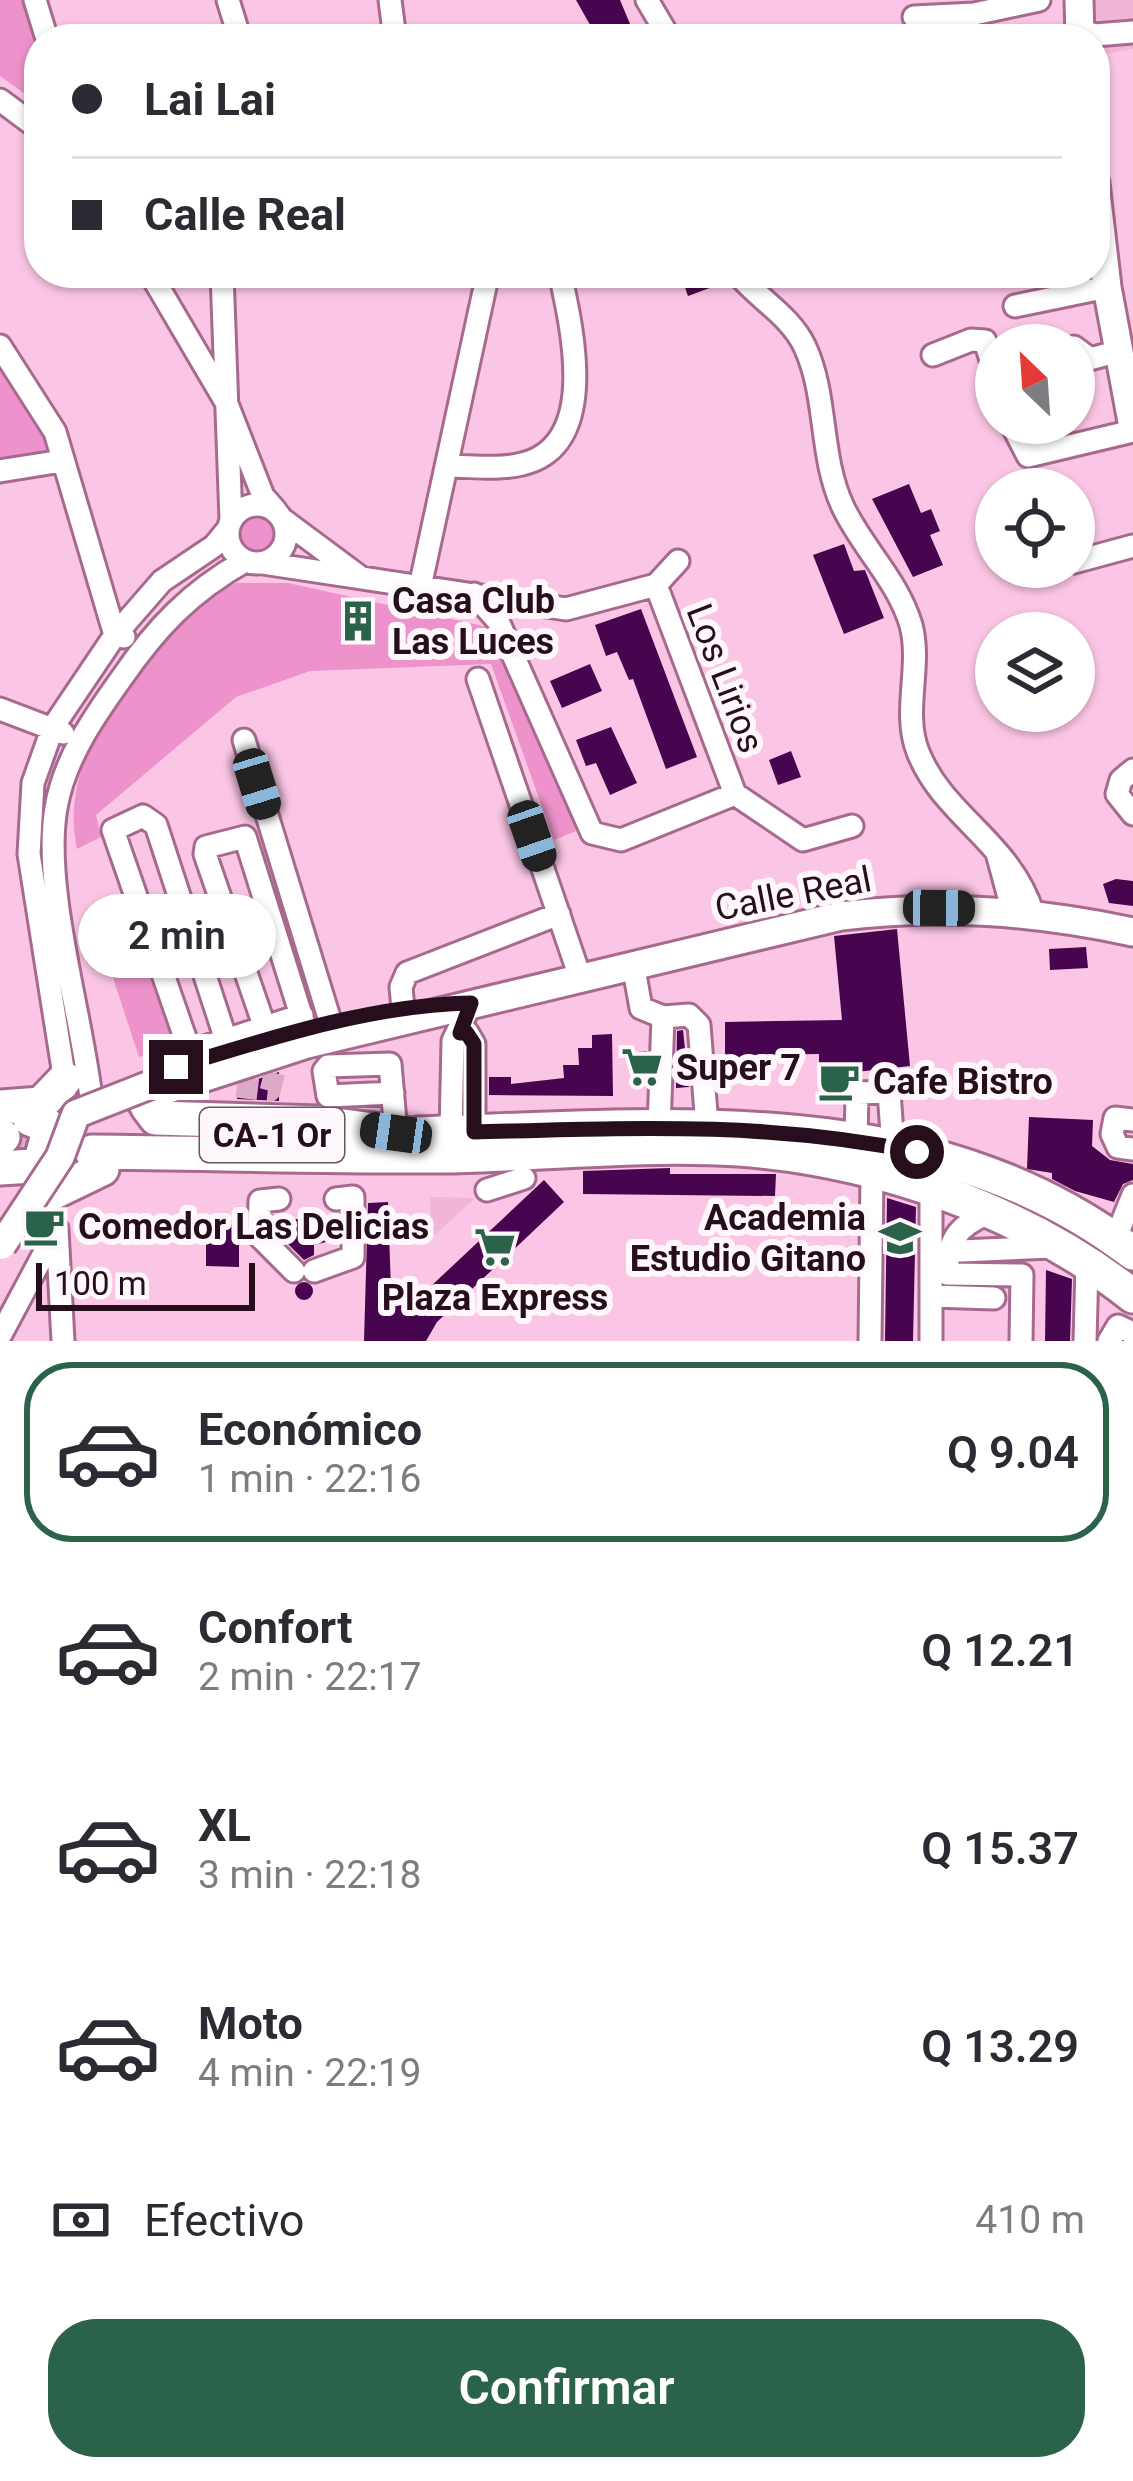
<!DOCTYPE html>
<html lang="es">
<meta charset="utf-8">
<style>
body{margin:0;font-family:Roboto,sans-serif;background:#f2f2f3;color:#2b2b33;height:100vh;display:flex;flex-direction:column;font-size:45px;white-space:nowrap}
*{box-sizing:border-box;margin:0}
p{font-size:39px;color:#7c7c81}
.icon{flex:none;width:66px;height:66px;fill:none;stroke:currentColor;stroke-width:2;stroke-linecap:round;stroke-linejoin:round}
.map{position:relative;height:1341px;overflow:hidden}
.side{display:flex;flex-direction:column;background:#fff;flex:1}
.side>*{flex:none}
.guide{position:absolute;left:24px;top:24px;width:1086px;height:264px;border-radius:48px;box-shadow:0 3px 9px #0004;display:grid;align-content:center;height:264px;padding:0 48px;background:#fff}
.needle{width:78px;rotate:335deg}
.controls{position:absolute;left:975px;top:324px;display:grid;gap:24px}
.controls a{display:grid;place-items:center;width:120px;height:120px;border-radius:50%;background:#fff;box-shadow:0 3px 9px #0004;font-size:60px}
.scale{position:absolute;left:36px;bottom:30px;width:219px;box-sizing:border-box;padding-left:12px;border:6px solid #260e1d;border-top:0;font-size:33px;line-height:42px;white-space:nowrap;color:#260e1d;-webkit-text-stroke:9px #fef7fb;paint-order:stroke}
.end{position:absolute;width:54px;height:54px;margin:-27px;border:15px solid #260e1d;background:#fff;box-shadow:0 0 0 6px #fff}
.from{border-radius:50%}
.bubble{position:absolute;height:84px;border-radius:42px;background:#fff;box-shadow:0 3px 9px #0004;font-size:39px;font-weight:600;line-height:84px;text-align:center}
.car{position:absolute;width:36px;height:72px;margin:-36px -18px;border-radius:15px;box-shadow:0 0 9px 3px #0007;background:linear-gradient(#222 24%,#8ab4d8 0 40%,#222 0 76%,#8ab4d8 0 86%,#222 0)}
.guide b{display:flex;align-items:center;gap:42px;height:114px;font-size:45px}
.guide b+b{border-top:3px solid #e1e1e2}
.guide i{width:30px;height:30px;background:#2b2b33}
ul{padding:21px 0 0;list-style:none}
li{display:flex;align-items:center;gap:36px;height:180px;margin:0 24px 18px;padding:0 24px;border:6px solid transparent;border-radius:48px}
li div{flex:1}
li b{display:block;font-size:45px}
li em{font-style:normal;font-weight:600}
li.selected{border-color:#2a634a}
li>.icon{width:108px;height:108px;stroke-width:1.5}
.pay{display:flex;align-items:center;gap:30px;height:132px;padding:0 48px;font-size:45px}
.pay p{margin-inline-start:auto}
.button{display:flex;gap:24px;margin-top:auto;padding:24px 48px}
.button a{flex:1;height:138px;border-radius:48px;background:#2a634a;color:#fff;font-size:48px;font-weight:600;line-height:138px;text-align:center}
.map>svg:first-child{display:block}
</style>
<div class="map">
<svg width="1133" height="1341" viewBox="0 0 1133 1341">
<rect width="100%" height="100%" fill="#fbc6e5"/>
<path fill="#f0b5d7" d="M 1093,0 L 1133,0 L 1133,49 L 1095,56 Z
M 430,1197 L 475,1198 L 432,1238 Z"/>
<path fill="#ed92ca" d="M 0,0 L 29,0 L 39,39 L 39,104 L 0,76 Z
M 0,351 L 55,449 L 0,458 Z
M237 535a22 22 0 1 1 44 0a22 22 0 1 1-44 0Z
M 236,583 L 288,583 L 492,628 L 508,656 L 576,831 L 554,840 L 491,664 L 310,671 L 236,697 L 96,815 L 101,837 L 77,849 C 60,769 113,697 163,640 C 173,629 183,614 195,605 C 207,596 223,590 236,583 Z
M 125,895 L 175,1045 L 139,1057 L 90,908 Z"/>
<path fill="#47044f" d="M 576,0 L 620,0 L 633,31 L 598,39 Z
M 680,273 L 710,273 L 715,286 L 688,296 Z
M 909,484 L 921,513 L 931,509 L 940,531 L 930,535 L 943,565 L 913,577 L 872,499 Z
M 844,544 L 854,571 L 865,570 L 884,618 L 844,634 L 813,555 Z
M341 621a17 17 0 1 1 34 0a17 17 0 1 1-34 0Z
M 641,609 L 697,757 L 666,769 L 633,679 L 629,680 L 617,652 L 606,656 L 595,625 Z
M 590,664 L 602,691 L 562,708 L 550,681 Z
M 611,727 L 637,783 L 610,795 L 596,763 L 586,766 L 576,740 Z
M 791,751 L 801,777 L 778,785 L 769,760 Z
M 1116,879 L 1133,881 L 1133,906 L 1109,903 L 1103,884 Z
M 897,929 L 910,1066 L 847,1073 L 843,1090 L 832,1091 L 819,1088 L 819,1054 L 747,1055 L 748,1068 L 725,1068 L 725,1022 L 842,1020 L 834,936 Z
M 1086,947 L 1088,968 L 1050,970 L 1049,949 Z
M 683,1030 L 689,1087 L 676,1088 L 677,1031 Z
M 612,1034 L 613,1096 L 489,1095 L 489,1077 L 511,1077 L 511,1084 L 564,1078 L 563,1065 L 579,1065 L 578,1048 L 592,1048 L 592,1035 Z
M 647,1051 L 646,1083 L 636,1083 L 636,1052 Z
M 279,1072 L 279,1101 L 237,1099 L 237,1086 Z
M 1029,1117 L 1093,1120 L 1092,1146 L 1110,1160 L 1133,1164 L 1133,1180 L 1123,1184 L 1114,1202 L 1075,1191 L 1052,1179 L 1052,1173 L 1027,1169 Z
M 670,1168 L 670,1174 L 776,1174 L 775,1196 L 583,1194 L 583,1171 Z
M 544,1180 L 564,1202 L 437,1322 L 426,1341 L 364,1341 L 368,1203 L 388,1202 L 391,1290 L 398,1301 L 413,1303 Z
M 887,1198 L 916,1207 L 913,1341 L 885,1341 Z
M 274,1219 L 338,1219 L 338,1239 L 314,1245 L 314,1255 L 304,1260 L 274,1230 Z
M 206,1220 L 239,1220 L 239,1267 L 206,1266 Z
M 1046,1270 L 1072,1279 L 1070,1341 L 1045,1341 Z
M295 1291a9 9 0 1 1 18 0a9 9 0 1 1-18 0Z"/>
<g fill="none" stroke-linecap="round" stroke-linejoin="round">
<path stroke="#dbaac7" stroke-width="21" stroke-dasharray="21 10" stroke-linecap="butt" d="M 237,1087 L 270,1091 L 277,1064"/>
<path stroke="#dbaac7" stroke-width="33" stroke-dasharray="33 16" stroke-linecap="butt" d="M 3,1137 L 93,1135"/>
<g stroke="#a66a8f" stroke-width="27">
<path id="minor" d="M 35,0 L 47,39
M 228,0 L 240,39
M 390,0 L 395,39
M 647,0 L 670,39
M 914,17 L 974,14 L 1039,0
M 1080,30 L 1095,35 L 1133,32
M 0,100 L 39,129
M 150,273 L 227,404 L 263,496 L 276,511
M 222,273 L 231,520
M 737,273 C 758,299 790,315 805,347 C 828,397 819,456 843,507 C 863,549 897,579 911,625 C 922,667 902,712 918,752 C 943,816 1011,842 1033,914
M 1015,306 L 1107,287
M 0,346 L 55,432 L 115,635 L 124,637
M 1074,347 L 1090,359 L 1119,351
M 933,355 L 971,340 L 985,341 L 996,376
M 1011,423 L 1028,456 L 1133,431
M 447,466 C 471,466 499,470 522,464 C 601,446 571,325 560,273
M 0,471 L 62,461
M228 534a29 29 0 1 1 58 0a29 29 0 1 1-58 0Z
M 282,519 L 360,577
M 1074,562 L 1133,546
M 263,563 L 566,609 L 656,585 L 678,561
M 1021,567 L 1024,572 L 1055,567
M 656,585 L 735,794 L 803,840 L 852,826
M 420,587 L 488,273
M 474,594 L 498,621 L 592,833 L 621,840 L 735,794
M 478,679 L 580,977
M 0,709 L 63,733
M 244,740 L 331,1024
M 1133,770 L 1121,780 L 1117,794 L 1133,814
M 997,853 L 1013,912
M 633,964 L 641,1008 L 663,1017 L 689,1015 L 699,1025 L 707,1126
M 403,1009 L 401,987 L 407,973 L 559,914
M 265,1028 L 205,854 L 206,847 L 245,837 L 306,1031
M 460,1033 L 467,1032 L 474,1044 L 474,1132
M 190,1052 L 113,830 L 143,816 L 156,825 L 226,1040
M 177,1056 L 302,1015
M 66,1088 L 29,854 L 33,783 L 53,727 L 115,635 L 162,581 L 214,546 L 228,529
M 393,1093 L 328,1096 L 324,1071 L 328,1066 L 390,1064 L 396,1133
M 91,1098 C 82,1016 42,887 56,808 C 64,760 93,718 121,679 C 156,628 190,592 245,561
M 1133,1120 L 1115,1118 L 1112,1134 L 1118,1147 L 1133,1149
M 659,1127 L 663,1017
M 451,1133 L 453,1041 L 471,1003
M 856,1140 L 857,1093 L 889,1092 L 893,1147
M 487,1190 L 524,1178
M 279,1199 L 260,1201 L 259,1236 L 294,1271
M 34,1211 L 57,1229 L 63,1341
M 989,1213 C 957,1226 948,1240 947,1274 L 1022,1275 L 1021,1341
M 1115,1240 L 1133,1195
M 961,1251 L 1051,1247
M 314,1271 L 353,1257 L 353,1197 L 336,1199
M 931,1296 L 994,1298
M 0,1336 L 56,1231
M 870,1341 L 872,1174
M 931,1341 L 931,1191
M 1085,1341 L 1087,1265
M 1109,1341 L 1118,1326 L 1133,1333"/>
</g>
<g stroke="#a66a8f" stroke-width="33">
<path id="major" d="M 1079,0 L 1080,39
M 1095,183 L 1107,287 L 1133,427
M 138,1099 L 307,1044 L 841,916 C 941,904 1035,911 1133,932"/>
</g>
<g stroke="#a66a8f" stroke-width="39">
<path id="highway" d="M 149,1095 L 147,1106 L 156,1118 L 320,1123 L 405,1134
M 0,1107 L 41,1104 L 65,1079
M 418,1134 C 659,1126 928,1096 1133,1253
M 0,1137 L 3,1137
M 92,1152 C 210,1153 329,1157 447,1156 C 543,1154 642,1143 738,1149 C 876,1159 1024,1210 1133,1296
M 0,1168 L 33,1166 L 41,1160 L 50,1127 L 30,1119
M 44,1197 L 102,1169"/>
</g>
<use href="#minor" stroke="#fff" stroke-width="21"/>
<use href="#major" stroke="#fff" stroke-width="27"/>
<use href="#highway" stroke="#fff" stroke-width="33"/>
<g stroke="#a66a8f" stroke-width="33" stroke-linecap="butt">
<path id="major-bridge" d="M 2,1245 L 60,1157 L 76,1114 L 160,1081"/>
</g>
<use href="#major-bridge" stroke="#fff" stroke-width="27"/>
</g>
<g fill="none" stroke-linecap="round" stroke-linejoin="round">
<path stroke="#260e1d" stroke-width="15" d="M 176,1067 C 270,1038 371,1005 471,1003 L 460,1033 L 466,1032 L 474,1044 L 474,1132 C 627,1128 765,1121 917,1152"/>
</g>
<defs>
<g id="building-bare" transform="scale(3.24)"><path d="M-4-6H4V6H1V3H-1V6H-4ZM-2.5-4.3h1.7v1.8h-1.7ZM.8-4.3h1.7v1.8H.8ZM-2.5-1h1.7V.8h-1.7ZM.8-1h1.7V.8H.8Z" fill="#2a634a" stroke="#fef7fb" stroke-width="2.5" paint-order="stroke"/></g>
<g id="supermarket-bare" transform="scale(3.24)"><path d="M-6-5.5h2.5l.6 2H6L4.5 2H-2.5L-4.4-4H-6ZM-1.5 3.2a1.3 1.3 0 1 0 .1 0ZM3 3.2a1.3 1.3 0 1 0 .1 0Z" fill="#2a634a" stroke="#fef7fb" stroke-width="2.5" paint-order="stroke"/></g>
<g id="cafe-bare" transform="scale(3.24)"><path d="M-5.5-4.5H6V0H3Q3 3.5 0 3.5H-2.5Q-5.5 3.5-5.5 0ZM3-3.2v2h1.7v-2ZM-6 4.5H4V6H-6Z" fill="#2a634a" stroke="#fef7fb" stroke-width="2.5" paint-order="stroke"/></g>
<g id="school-bare" transform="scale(3.24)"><path d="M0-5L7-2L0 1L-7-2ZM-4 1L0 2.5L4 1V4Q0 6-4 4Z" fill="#2a634a" stroke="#fef7fb" stroke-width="2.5" paint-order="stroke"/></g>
</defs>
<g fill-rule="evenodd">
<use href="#building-bare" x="358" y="621"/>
<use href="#supermarket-bare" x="642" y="1067"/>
<use href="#cafe-bare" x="839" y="1081"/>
<use href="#cafe-bare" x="44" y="1226"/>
<use href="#school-bare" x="900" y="1238"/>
<use href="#supermarket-bare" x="495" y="1247"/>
</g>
<g text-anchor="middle" stroke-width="12" stroke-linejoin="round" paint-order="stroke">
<rect fill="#fef7fb" stroke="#675460" stroke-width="3" x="200" y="1108" width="144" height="54" rx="9"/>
<g font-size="33" font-weight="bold" fill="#260e1d">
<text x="272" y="1147">CA-1 Or</text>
</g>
<g font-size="36" font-weight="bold" fill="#260e1d" stroke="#fef7fb" text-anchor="start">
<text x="392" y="613">Casa Club<tspan x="392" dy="41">Las Luces</tspan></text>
<text x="676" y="1080">Super 7</text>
<text x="873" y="1094">Cafe Bistro</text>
<text x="866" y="1230" text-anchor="end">Academia<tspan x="866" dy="41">Estudio Gitano</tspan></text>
<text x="78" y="1239">Comedor Las Delicias</text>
<text x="495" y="1310" text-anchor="middle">Plaza Express</text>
</g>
<g font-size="36" fill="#260e1d" stroke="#fef7fb">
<text transform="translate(726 678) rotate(69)" y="13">Los Lirios</text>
<text transform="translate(793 893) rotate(-11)" y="13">Calle Real</text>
</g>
</g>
</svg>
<div class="controls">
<a><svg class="needle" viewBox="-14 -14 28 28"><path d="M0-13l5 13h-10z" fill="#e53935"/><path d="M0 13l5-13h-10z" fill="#7c7c81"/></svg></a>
<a><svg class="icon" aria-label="locate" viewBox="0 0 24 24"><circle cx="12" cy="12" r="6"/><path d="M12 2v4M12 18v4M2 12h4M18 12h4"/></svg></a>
<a><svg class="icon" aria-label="layers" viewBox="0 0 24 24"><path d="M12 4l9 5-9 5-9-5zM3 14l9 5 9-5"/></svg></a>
</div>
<div class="scale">100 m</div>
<i class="end from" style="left:917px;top:1152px"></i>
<i class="end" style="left:176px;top:1067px"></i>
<div class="bubble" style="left:78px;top:894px;width:198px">2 min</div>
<i class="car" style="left:257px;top:784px;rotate:163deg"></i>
<i class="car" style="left:532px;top:836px;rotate:161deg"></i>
<i class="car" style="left:939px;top:908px;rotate:91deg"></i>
<i class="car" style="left:396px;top:1133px;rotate:278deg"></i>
<div class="guide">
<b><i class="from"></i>Lai Lai</b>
<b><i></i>Calle Real</b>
</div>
</div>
<section class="side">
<ul>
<li class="selected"><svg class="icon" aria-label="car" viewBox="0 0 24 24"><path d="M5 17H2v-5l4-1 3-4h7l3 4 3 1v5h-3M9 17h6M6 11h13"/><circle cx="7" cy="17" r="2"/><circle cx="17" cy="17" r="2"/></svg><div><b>Económico</b><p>1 min · 22:16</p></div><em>Q 9.04</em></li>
<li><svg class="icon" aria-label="car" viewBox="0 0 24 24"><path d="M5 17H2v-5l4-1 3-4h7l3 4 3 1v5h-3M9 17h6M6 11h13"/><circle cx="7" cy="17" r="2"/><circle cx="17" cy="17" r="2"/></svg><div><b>Confort</b><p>2 min · 22:17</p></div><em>Q 12.21</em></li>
<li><svg class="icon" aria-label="car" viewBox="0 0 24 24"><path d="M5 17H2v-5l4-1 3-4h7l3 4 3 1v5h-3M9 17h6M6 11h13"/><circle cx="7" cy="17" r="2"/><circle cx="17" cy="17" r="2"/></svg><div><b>XL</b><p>3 min · 22:18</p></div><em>Q 15.37</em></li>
<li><svg class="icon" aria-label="car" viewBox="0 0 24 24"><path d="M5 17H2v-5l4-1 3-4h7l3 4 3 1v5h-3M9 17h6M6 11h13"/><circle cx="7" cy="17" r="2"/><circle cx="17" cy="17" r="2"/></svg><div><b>Moto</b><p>4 min · 22:19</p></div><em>Q 13.29</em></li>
</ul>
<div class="pay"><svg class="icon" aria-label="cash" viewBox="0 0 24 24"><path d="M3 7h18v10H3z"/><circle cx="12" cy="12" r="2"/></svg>Efectivo<p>410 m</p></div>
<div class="button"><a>Confirmar</a></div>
</section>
